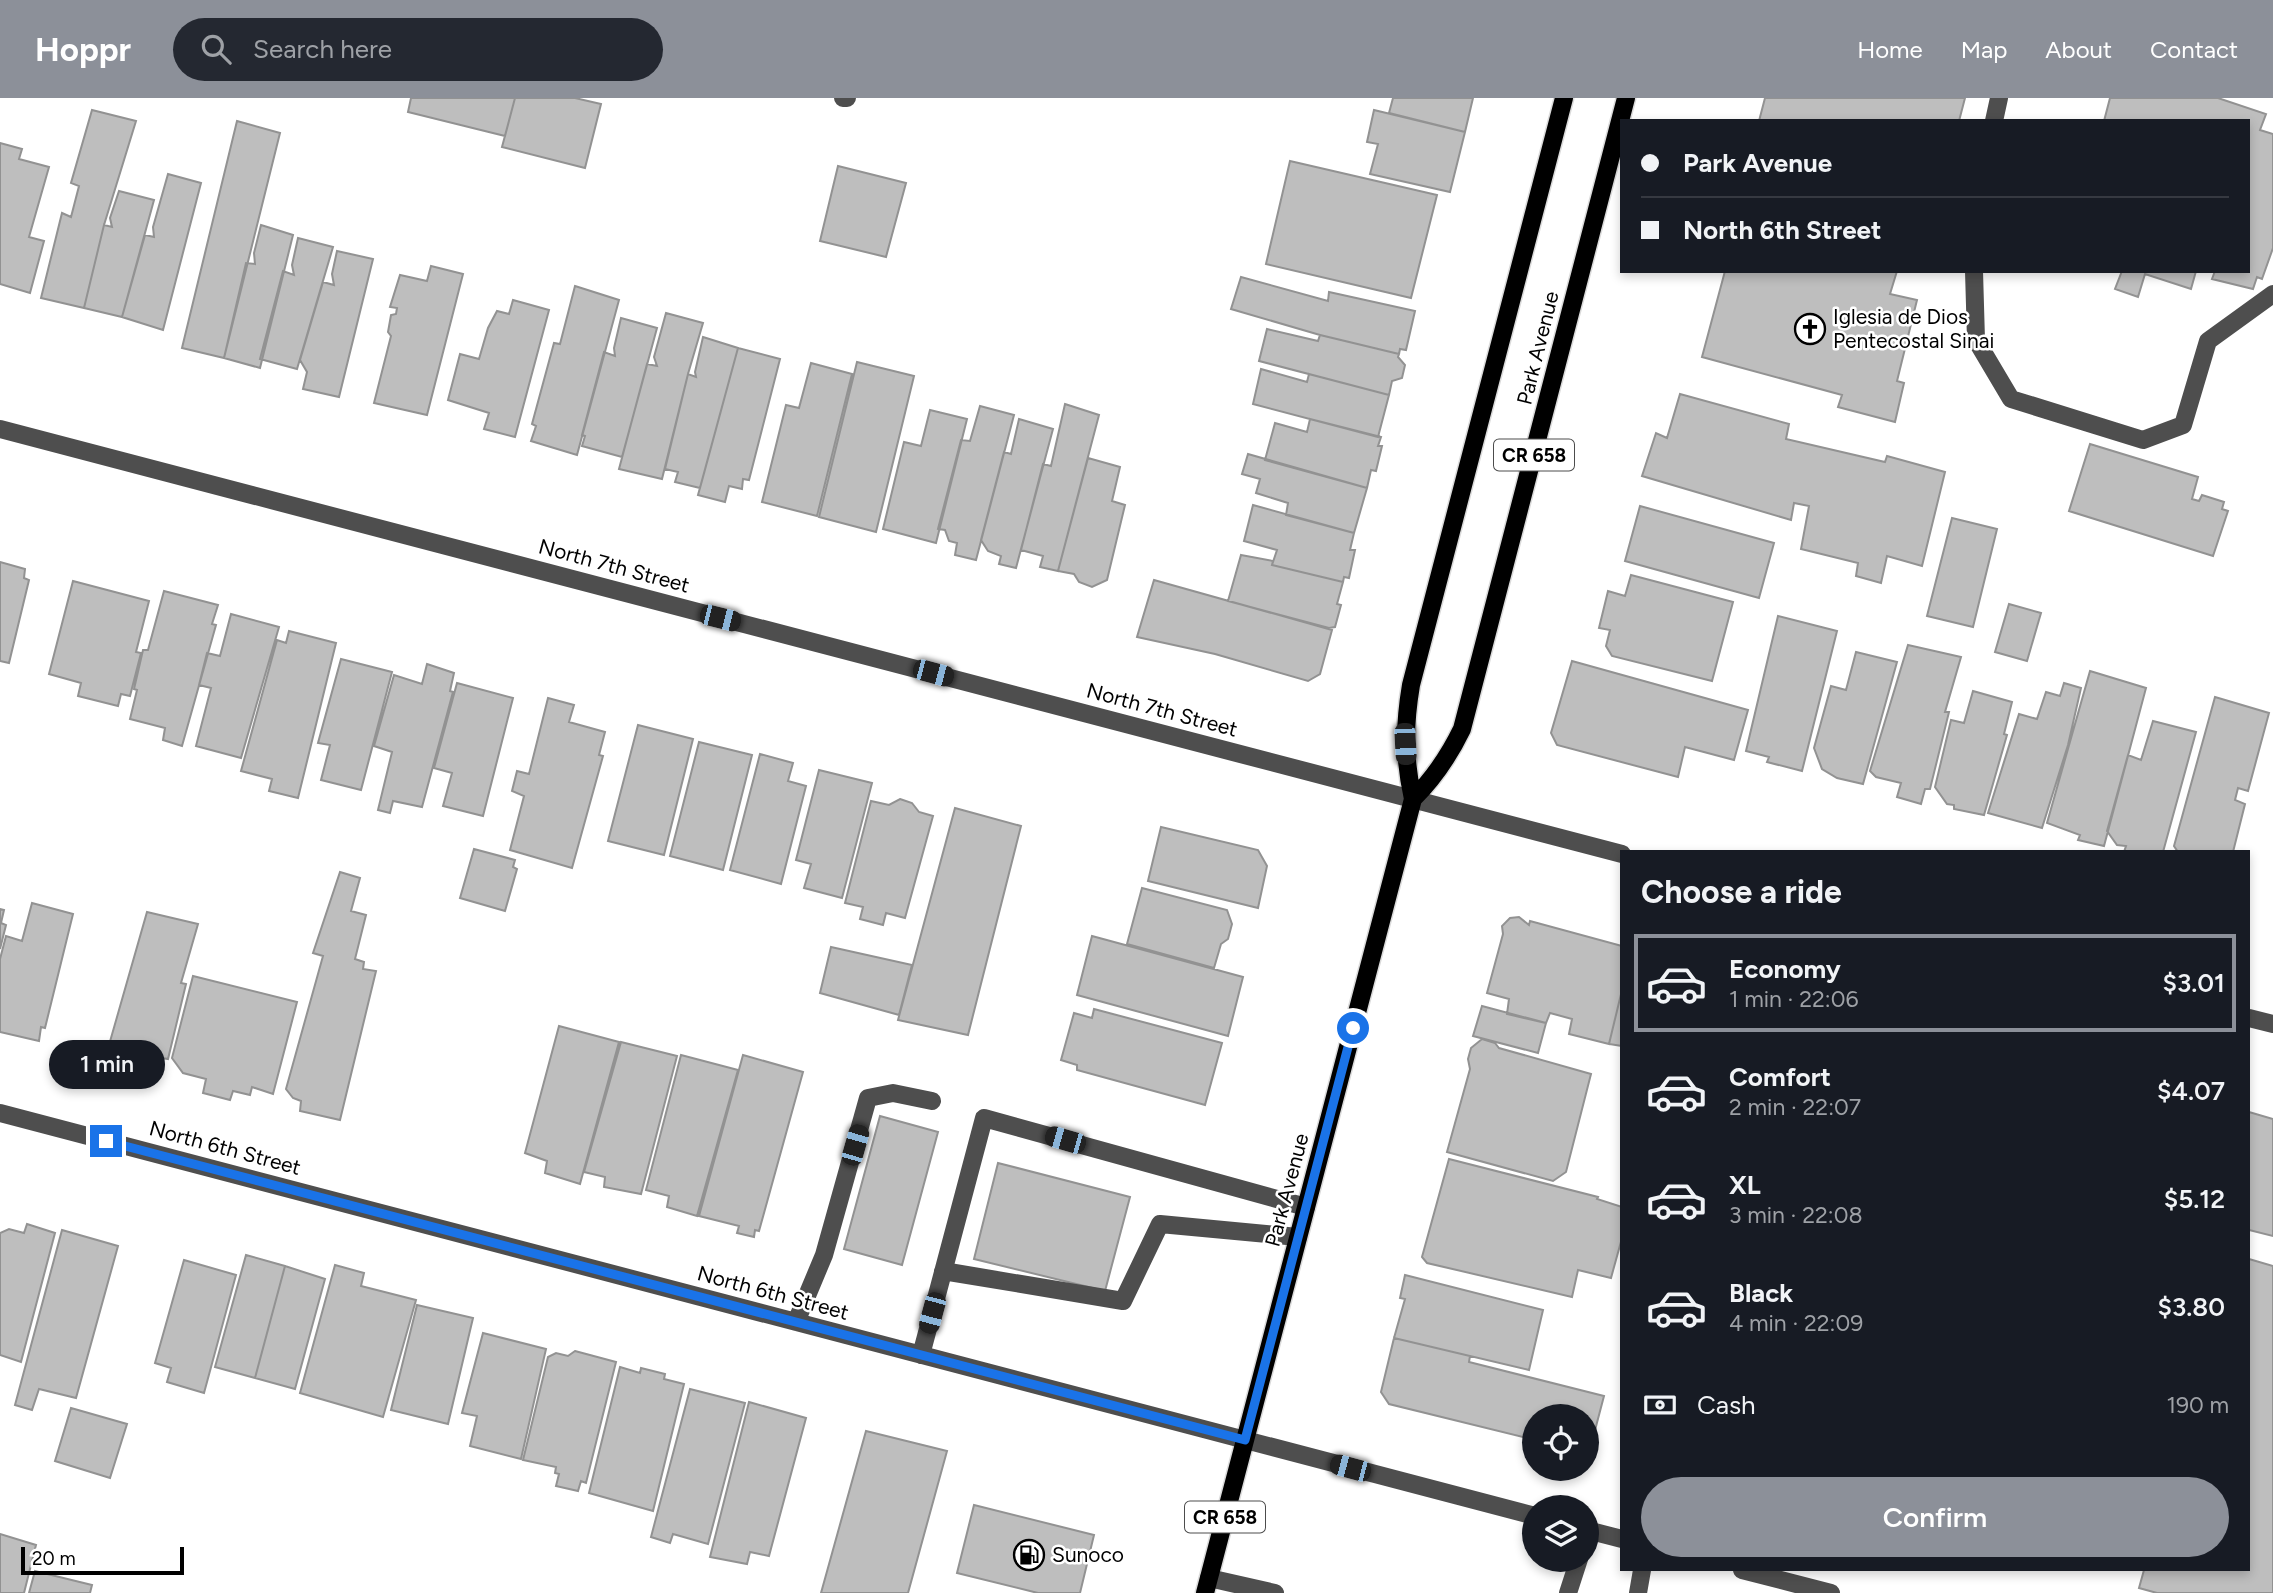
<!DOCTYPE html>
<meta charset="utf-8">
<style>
body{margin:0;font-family:Figtree,sans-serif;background:#242831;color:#f1f3f6;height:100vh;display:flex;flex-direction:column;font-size:26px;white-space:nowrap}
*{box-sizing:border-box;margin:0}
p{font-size:23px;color:#9ea1a6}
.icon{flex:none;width:38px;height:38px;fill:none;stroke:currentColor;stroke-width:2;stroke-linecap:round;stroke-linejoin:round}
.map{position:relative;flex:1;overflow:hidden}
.details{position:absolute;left:1620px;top:752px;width:630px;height:721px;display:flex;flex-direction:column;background:#171b24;border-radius:0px;box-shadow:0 4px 10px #0003}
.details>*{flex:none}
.hud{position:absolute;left:1620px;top:21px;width:630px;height:154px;border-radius:0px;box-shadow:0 4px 10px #0003;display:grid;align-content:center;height:154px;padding:0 21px;background:#171b24}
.buttons{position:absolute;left:1522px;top:1306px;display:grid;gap:14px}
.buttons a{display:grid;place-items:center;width:77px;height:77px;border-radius:50%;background:#171b24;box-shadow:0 4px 10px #0003;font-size:35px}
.scale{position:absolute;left:21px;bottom:18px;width:163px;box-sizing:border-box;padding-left:7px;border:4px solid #000;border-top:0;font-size:19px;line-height:24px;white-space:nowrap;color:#000;-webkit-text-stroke:5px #fff;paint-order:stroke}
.end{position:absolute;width:32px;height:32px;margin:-16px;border:9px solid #1a73e8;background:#fff;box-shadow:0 0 0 4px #fff}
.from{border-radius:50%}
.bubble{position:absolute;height:49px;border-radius:24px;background:#171b24;box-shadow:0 4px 10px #0003;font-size:23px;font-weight:600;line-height:49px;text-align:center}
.car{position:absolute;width:21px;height:42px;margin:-21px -10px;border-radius:9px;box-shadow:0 0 5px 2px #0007;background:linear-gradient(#222 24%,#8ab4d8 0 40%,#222 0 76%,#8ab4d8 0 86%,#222 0)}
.hud b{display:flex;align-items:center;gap:24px;height:66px;font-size:26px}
.hud b+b{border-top:2px solid #363941}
.hud i{width:18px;height:18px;background:#f1f3f6}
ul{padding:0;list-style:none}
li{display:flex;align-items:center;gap:21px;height:98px;margin:0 14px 10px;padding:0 7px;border:4px solid transparent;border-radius:0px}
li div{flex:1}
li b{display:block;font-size:26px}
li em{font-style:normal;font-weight:600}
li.on{border-color:#8c9099}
li>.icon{width:63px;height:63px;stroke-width:1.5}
h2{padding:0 21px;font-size:32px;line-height:84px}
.pay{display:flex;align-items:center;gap:18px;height:77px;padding:0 21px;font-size:26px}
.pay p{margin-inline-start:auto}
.action{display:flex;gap:14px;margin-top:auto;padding:14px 21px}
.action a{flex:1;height:80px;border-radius:42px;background:#8c9099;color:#fff;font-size:28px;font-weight:600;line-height:80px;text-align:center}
header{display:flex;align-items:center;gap:42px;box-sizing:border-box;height:98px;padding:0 35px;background:#8c9099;color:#fff}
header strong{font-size:33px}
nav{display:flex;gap:38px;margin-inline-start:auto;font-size:24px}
.search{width:490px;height:63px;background:#242831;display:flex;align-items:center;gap:18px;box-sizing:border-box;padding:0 24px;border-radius:38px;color:#9ea1a6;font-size:26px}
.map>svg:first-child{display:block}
</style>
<header>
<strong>Hoppr</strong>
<div class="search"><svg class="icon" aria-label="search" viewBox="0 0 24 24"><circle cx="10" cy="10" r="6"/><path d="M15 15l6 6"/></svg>Search here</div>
<nav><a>Home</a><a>Map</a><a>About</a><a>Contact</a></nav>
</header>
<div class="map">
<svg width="2273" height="1495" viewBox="0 0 2273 1495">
<rect width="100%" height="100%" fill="#fff"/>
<path fill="#bebebe" stroke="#929292" stroke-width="2" d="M 411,0 L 515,0 L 505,38 L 408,14 Z
M 515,0 L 575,0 L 601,6 L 585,70 L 502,49 Z
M 1393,0 L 1473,0 L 1465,34 L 1389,15 Z
M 1765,0 L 1965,0 L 1959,23 L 1759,23 Z
M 2110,0 L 2218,0 L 2266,16 L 2260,32 L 2273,36 L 2273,150 L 2262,181 L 2257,179 L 2253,191 L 2212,181 L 2215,173 L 2249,173 L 2249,23 L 2104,23 Z
M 92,12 L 136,23 L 104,127 L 84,210 L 41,200 L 62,115 L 71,119 L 79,88 L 71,85 Z
M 1374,12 L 1465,34 L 1450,94 L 1370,76 L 1378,46 L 1367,44 Z
M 237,23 L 280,35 L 224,260 L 182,250 Z
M 0,45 L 22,51 L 19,61 L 49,69 L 29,139 L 44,143 L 30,195 L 0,186 Z
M 1290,63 L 1437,97 L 1411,200 L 1266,166 Z
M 838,68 L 906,85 L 886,159 L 820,143 Z
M 168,76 L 201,85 L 163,232 L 122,219 L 145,137 L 154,139 L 153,129 Z
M 119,93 L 154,102 L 122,219 L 84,210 L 104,127 L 112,129 L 110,120 Z
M 261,127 L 293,137 L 260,270 L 224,260 L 246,165 L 255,166 L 254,155 Z
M 298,140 L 333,149 L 297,271 L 260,261 L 283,173 L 294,177 L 292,167 Z
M 337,153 L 373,161 L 339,299 L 303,291 L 307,274 L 300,262 L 323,184 L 334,187 L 332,176 Z
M 431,168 L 463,176 L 427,317 L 374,305 L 391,238 L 388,234 L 391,217 L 396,216 L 397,210 L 390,209 L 400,177 L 427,183 Z
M 1725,173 L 1897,173 L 1890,196 L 1917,202 L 1897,283 L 1904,285 L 1895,324 L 1838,309 L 1842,297 L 1702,259 Z
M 2122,173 L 2196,173 L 2191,191 L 2145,176 L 2138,199 L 2115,191 Z
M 1241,179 L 1328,203 L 1329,194 L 1415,213 L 1406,252 L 1400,251 L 1399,256 L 1320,237 L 1231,211 Z
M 575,188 L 619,202 L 577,357 L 531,343 L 536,328 L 532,326 L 554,245 L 560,246 Z
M 513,202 L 549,212 L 515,339 L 484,331 L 489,315 L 448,302 L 460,256 L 479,261 L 488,230 L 497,213 L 509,216 Z
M 666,215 L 703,225 L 688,276 L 662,381 L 619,371 L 647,266 L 657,268 L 654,259 Z
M 621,220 L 657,230 L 622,359 L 582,348 L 585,338 L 582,337 L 604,254 L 615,258 L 614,250 Z
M 1267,231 L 1318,243 L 1320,237 L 1399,256 L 1398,259 L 1405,267 L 1402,280 L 1392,283 L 1389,297 L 1259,263 Z
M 703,239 L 738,250 L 700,390 L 675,384 L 678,374 L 665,371 L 688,276 L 696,279 L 695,274 Z
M 738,250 L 780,261 L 749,382 L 743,381 L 742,391 L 729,388 L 725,404 L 698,397 Z
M 857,264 L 914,278 L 876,434 L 819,419 Z
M 811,265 L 852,276 L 817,418 L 762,404 L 786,307 L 799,310 Z
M 1261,271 L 1307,284 L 1309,276 L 1389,297 L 1378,339 L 1253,306 Z
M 1680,296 L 1789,326 L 1786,341 L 1885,364 L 1887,358 L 1945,374 L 1922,468 L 1887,458 L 1881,485 L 1856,478 L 1858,465 L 1801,451 L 1809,408 L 1794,405 L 1791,422 L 1642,378 L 1656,335 L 1667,340 Z
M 1065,306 L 1099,317 L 1058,473 L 1040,469 L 1043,458 L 1021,452 L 1043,366 L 1051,368 Z
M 980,308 L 1014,317 L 976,462 L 955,457 L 957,445 L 949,443 L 945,432 L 938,431 L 961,342 L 970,343 Z
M 930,312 L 967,321 L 936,445 L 883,431 L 904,344 L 921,348 Z
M 1019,321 L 1053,331 L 1016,470 L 999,466 L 1001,458 L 988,453 L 981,442 L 1004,354 L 1011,356 Z
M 1310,321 L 1381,339 L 1378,348 L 1382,348 L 1376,373 L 1371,372 L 1367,390 L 1265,362 L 1275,325 L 1307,334 Z
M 2090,346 L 2198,379 L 2192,401 L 2199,403 L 2202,397 L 2224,404 L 2222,411 L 2228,413 L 2213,458 L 2069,413 Z
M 1248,356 L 1367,390 L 1354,435 L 1286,417 L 1288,405 L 1256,395 L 1260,381 L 1242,376 Z
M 1088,360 L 1120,369 L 1112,403 L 1125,407 L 1107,482 L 1092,489 L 1079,484 L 1074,476 L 1058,473 Z
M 1253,407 L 1354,435 L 1350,452 L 1355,452 L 1349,480 L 1344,479 L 1343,484 L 1272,467 L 1277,452 L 1244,443 Z
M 1640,408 L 1774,445 L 1759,500 L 1625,463 Z
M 1952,420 L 1997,431 L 1973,529 L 1927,518 Z
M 1241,457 L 1273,463 L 1272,467 L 1343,484 L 1337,506 L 1341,507 L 1335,529 L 1329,530 L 1228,503 Z
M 0,464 L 25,471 L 24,480 L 29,482 L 9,565 L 0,563 Z
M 1631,477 L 1733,504 L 1712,583 L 1612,558 L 1606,548 L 1610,532 L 1599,530 L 1608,493 L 1625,498 Z
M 1154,482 L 1332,532 L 1320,576 L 1308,583 L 1215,556 L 1137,539 Z
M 73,483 L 149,503 L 136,554 L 141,555 L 130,598 L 121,596 L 118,608 L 78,598 L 81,585 L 49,576 Z
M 164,493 L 218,507 L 212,526 L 216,527 L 182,648 L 163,642 L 165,630 L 130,621 L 137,592 L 134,591 L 143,552 L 148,552 Z
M 2009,506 L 2041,515 L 2027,563 L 1995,554 Z
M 231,516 L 279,529 L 241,660 L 196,648 L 211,590 L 199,587 L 207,555 L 220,558 Z
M 1778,518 L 1837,533 L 1802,673 L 1767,664 L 1769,659 L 1746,653 Z
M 289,533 L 336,545 L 298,700 L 269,693 L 272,681 L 241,673 L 277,542 L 286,545 Z
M 1908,547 L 1961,559 L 1945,614 L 1949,614 L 1930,691 L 1925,691 L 1921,706 L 1897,699 L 1901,685 L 1876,679 L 1870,673 Z
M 1856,554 L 1897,564 L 1863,686 L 1837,680 L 1822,671 L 1814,650 L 1831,588 L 1846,592 Z
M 341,561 L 392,574 L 361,692 L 321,682 L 330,647 L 318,645 Z
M 1572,563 L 1748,612 L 1734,662 L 1685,649 L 1678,679 L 1557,647 L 1551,635 Z
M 427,566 L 454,575 L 450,593 L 453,594 L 422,709 L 393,703 L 390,715 L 378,712 L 392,654 L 374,648 L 394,577 L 422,586 Z
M 2090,573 L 2146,590 L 2104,748 L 2078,742 L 2080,737 L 2047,725 Z
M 457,585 L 513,600 L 483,718 L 443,708 L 452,675 L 434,670 Z
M 2064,585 L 2081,590 L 2068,647 L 2042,730 L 1988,715 L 2019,616 L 2037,621 L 2046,594 L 2060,598 Z
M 1973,593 L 2012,604 L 2004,636 L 2007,637 L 1984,717 L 1954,711 L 1954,707 L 1947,706 L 1935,689 L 1951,622 L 1964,625 Z
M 2215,599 L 2269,615 L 2248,693 L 2238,690 L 2235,702 L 2245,706 L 2233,754 L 2178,754 L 2174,748 Z
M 548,600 L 574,607 L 569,624 L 605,634 L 599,657 L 603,658 L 572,770 L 510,752 L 524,698 L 512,693 L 517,673 L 529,676 Z
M 2153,623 L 2196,634 L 2163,754 L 2124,754 L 2126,748 L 2117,747 L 2107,733 L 2128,657 L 2141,662 Z
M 638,627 L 693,641 L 664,757 L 608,743 Z
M 699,644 L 752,657 L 723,772 L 670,758 Z
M 760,656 L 793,665 L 788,683 L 806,688 L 781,786 L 730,772 Z
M 819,672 L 872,685 L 842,800 L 804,790 L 811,766 L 796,762 Z
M 900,701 L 912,705 L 919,714 L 933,718 L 905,820 L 886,815 L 883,827 L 860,821 L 863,809 L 845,805 L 871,703 L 889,707 Z
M 955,710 L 1021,728 L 968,937 L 898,922 Z
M 1161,729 L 1258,752 L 1267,768 L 1258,810 L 1148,783 Z
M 474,751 L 515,762 L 513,769 L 517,771 L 505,813 L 460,800 Z
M 340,774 L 360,780 L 351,813 L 366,817 L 355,861 L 364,864 L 363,871 L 376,873 L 340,1022 L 300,1013 L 301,1003 L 293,1000 L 286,991 L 323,858 L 313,855 Z
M 1142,790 L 1227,812 L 1232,826 L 1228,841 L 1221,846 L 1214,870 L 1127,846 Z
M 32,805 L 73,816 L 45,930 L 41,929 L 39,943 L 0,934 L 0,861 L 6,838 L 22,843 Z
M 0,811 L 4,812 L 1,825 L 6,827 L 0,851 Z
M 147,814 L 198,826 L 181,885 L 186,886 L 168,961 L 162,960 L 157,975 L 128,967 L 129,957 L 123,956 L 120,950 L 109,947 Z
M 1519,819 L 1529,827 L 1530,823 L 1622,848 L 1622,892 L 1609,946 L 1569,936 L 1572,921 L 1550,915 L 1546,925 L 1507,916 L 1509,901 L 1487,895 L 1503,836 L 1502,828 L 1510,820 Z
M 1092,838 L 1243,879 L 1228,938 L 1077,897 Z
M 831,849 L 912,867 L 899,917 L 820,895 Z
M 193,878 L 297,904 L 273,996 L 252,989 L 250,997 L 233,993 L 230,1002 L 203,995 L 206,981 L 183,975 L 172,960 Z
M 1622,892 L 1622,948 L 1609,946 Z
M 1482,908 L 1546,925 L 1538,955 L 1473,938 Z
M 1094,911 L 1222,945 L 1205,1007 L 1077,972 L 1077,967 L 1061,962 L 1074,915 L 1092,920 Z
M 559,928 L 619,944 L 580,1086 L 545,1075 L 547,1063 L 525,1055 Z
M 1482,941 L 1495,945 L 1499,950 L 1591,976 L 1566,1074 L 1553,1083 L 1447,1054 L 1470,971 L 1468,961 L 1471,950 Z
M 621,944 L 677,958 L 641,1096 L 604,1089 L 605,1079 L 584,1074 Z
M 681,957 L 738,972 L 697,1118 L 667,1109 L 669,1098 L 646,1092 Z
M 743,957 L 803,974 L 759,1133 L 755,1132 L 754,1139 L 737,1135 L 739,1128 L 699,1118 Z
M 2249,1014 L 2273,1021 L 2273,1138 L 2249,1132 Z
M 880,1018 L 938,1034 L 902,1167 L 844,1151 Z
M 1449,1061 L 1598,1099 L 1597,1101 L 1622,1109 L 1622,1140 L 1611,1180 L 1578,1172 L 1572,1199 L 1427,1165 L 1422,1159 Z
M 998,1065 L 1130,1099 L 1105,1193 L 974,1161 Z
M 27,1126 L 55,1135 L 21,1264 L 0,1257 L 0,1135 L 9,1131 L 24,1135 Z
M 62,1132 L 118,1148 L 76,1300 L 39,1291 L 32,1312 L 15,1307 Z
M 246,1157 L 285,1168 L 255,1280 L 215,1269 Z
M 2249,1161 L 2273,1168 L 2273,1495 L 2157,1495 L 2139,1490 L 2144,1472 L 2249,1472 Z
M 184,1162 L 236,1177 L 204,1295 L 167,1284 L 171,1270 L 155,1265 Z
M 335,1167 L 364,1175 L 361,1188 L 416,1202 L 383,1319 L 300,1295 Z
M 285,1168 L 325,1181 L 295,1291 L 255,1280 Z
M 1405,1177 L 1543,1212 L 1529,1272 L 1394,1240 L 1405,1201 L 1400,1200 Z
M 417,1207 L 473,1220 L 448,1326 L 391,1312 Z
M 483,1235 L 546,1251 L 521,1361 L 470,1348 L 477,1318 L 462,1315 Z
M 1394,1240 L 1470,1258 L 1469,1264 L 1604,1298 L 1589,1355 L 1587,1354 L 1587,1318 L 1535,1318 L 1535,1342 L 1389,1306 L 1381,1294 Z
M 575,1253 L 616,1264 L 586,1385 L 581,1383 L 578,1393 L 556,1388 L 559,1376 L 555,1375 L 556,1369 L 523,1362 L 548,1259 L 556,1255 L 568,1258 Z
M 620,1269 L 640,1275 L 641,1270 L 665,1276 L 664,1281 L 684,1286 L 653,1413 L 589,1395 Z
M 690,1291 L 745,1305 L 708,1446 L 673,1436 L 670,1445 L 651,1439 Z
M 749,1304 L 806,1320 L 769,1458 L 750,1454 L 747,1466 L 710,1459 Z
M 71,1310 L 127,1326 L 110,1380 L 55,1363 Z
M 866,1333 L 947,1353 L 908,1495 L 821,1495 Z
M 974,1407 L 1094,1437 L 1080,1495 L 1038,1495 L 957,1475 Z
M 0,1436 L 36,1447 L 24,1495 L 0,1495 Z
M 35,1473 L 92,1487 L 90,1495 L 29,1495 Z"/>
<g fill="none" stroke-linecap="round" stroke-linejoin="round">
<g stroke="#dbdbdb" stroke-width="21">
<path id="major" d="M 1413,701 C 1435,679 1449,658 1462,631 L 1626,0
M 1205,1495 L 1413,701 C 1404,660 1404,629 1411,587 L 1564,0"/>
</g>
<path stroke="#4e4e4e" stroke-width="18" d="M 843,0 L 847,0
M 1994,23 L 1999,0
M 1974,173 L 1976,242 L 2011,301 L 2143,342 L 2183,327 L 2208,243 L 2273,196
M 0,331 L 1622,756
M 2249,920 L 2273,926
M 0,1015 L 1535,1418
M 943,1173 L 1123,1203 L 1160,1126 L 1298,1139
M 796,1224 L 824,1157 L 868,1000 L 893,995 L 932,1003
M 921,1257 L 984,1020 L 1306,1109
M 1587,1432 L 1622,1441
M 1742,1472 L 1831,1495
M 1209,1480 L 1275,1495
M 1568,1495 L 1579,1461
M 1638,1495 L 1642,1472"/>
<use href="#major" stroke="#000" stroke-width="18"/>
</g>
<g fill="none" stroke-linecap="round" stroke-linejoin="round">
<path stroke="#1a73e8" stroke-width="9" d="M 106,1043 L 1245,1342 L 1353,930"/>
</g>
<defs>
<g id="church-ring" transform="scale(1.575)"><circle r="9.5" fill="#fff" stroke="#000" stroke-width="1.5"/><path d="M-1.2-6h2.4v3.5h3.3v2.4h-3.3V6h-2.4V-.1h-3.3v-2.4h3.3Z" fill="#000"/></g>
<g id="fuel-ring" transform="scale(1.575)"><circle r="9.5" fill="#fff" stroke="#000" stroke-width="1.5"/><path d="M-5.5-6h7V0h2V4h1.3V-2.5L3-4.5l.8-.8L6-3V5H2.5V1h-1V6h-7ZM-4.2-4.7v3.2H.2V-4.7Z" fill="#000"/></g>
</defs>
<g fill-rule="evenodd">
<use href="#church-ring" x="1810" y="231"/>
<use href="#fuel-ring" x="1029" y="1457"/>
</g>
<g text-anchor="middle" stroke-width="5" stroke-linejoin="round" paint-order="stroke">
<g fill="#fff" stroke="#4c4c4c" stroke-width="2">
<rect x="1494" y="341.5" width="80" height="31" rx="5"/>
<rect x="1185" y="1403.5" width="80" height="31" rx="5"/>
</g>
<g font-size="19" font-weight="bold" fill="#000">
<text x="1534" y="364">CR 658</text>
<text x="1225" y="1426">CR 658</text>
</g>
<g font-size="21" fill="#000" stroke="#fff" text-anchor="start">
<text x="1833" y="226">Iglesia de Dios<tspan x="1833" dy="24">Pentecostal Sinai</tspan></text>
<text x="1052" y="1464">Sunoco</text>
</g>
<g font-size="21" fill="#000" stroke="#fff">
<text transform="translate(1538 250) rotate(-76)" y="7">Park Avenue</text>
<text transform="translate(614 468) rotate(15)" y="7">North 7th Street</text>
<text transform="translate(1162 612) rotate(15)" y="7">North 7th Street</text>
<text transform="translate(225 1050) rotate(15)" y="7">North 6th Street</text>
<text transform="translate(1287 1092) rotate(-75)" y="7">Park Avenue</text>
<text transform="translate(773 1195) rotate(15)" y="7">North 6th Street</text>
</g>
</g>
</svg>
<div class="buttons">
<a><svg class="icon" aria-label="locate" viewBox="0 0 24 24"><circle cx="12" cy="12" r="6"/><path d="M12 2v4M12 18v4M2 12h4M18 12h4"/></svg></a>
<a><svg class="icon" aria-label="layers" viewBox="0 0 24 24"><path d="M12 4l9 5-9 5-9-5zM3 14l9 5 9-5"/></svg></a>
</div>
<div class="scale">20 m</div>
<i class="end from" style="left:1353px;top:930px"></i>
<i class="end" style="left:106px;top:1043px"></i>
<div class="bubble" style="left:49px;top:942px;width:116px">1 min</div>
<i class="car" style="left:720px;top:520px;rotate:104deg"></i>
<i class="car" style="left:933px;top:575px;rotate:105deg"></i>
<i class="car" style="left:1405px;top:646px;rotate:177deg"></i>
<i class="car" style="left:1065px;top:1042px;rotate:286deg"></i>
<i class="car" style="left:855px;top:1047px;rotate:16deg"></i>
<i class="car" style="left:932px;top:1215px;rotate:195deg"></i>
<i class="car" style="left:1350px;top:1370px;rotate:285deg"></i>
<div class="hud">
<b><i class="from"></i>Park Avenue</b>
<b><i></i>North 6th Street</b>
</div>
<section class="details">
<h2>Choose a ride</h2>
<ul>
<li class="on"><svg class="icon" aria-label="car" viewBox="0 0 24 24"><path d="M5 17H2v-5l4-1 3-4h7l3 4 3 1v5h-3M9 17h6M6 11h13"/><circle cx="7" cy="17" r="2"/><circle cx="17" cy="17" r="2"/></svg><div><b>Economy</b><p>1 min · 22:06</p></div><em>$3.01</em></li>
<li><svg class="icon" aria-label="car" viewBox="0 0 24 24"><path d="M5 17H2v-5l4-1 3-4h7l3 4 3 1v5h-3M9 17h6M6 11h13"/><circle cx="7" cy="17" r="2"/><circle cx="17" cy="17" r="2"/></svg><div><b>Comfort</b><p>2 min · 22:07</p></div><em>$4.07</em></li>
<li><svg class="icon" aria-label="car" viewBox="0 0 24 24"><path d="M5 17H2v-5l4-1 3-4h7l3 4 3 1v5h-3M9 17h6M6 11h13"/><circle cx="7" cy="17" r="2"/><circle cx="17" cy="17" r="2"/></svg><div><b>XL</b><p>3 min · 22:08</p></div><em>$5.12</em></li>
<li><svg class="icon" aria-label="car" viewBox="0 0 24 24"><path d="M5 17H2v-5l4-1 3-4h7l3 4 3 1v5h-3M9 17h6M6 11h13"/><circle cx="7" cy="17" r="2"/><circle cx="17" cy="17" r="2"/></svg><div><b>Black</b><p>4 min · 22:09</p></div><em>$3.80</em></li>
</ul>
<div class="pay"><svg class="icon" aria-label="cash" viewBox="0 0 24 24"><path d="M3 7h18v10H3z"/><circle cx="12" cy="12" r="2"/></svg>Cash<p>190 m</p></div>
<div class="action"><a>Confirm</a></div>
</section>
</div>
